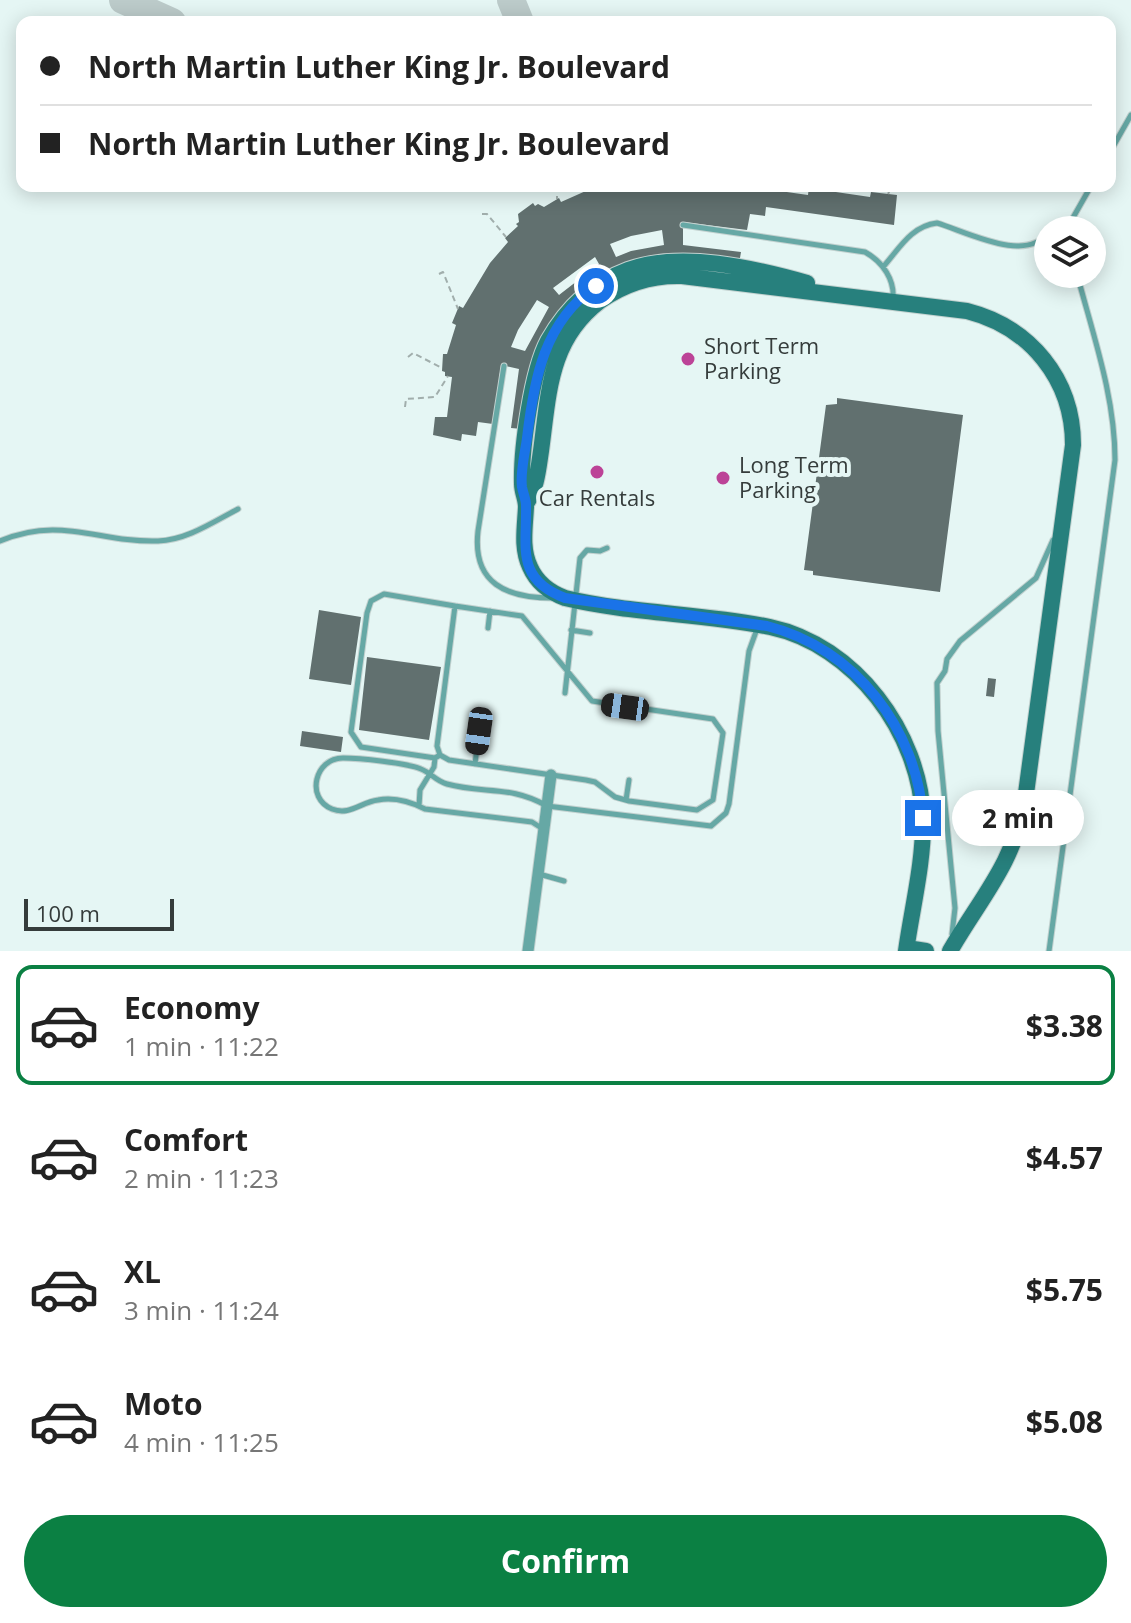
<!DOCTYPE html>
<meta charset="utf-8">
<style>
body{margin:0;font-family:"Open Sans",sans-serif;background:#f2f2f2;color:#222;height:100vh;display:flex;flex-direction:column;font-size:30px;white-space:nowrap}
*{box-sizing:border-box;margin:0}
p{font-size:26px;color:#767676}
.icon{flex:none;width:44px;height:44px;fill:none;stroke:currentColor;stroke-width:2;stroke-linecap:round;stroke-linejoin:round}
.map{position:relative;height:951px;overflow:hidden}
.panel{display:flex;flex-direction:column;background:#fff;flex:1}
.panel>*{flex:none}
.banner{position:absolute;left:16px;top:16px;width:1100px;height:176px;border-radius:16px;box-shadow:0 4px 20px #0003;display:grid;align-content:center;height:176px;padding:0 24px;background:#fff}
.buttons{position:absolute;left:1034px;top:216px;display:grid;gap:16px}
.buttons a{display:grid;place-items:center;width:72px;height:72px;border-radius:50%;background:#fff;box-shadow:0 4px 20px #0003;font-size:40px}
.scale{position:absolute;left:24px;bottom:20px;width:150px;box-sizing:border-box;padding-left:8px;border:4px solid #353c3b;border-top:0;font-size:22px;line-height:28px;white-space:nowrap;color:#353c3b;-webkit-text-stroke:6px #e5f6f4;paint-order:stroke}
.end{position:absolute;width:36px;height:36px;margin:-18px;border:10px solid #1a73e8;background:#fff;box-shadow:0 0 0 4px #fff}
.from{border-radius:50%}
.bubble{position:absolute;height:56px;border-radius:28px;background:#fff;box-shadow:0 4px 20px #0003;font-size:26px;font-weight:700;line-height:56px;text-align:center}
.car{position:absolute;width:24px;height:48px;margin:-24px -12px;border-radius:10px;box-shadow:0 0 6px 2px #0007;background:linear-gradient(#222 24%,#8ab4d8 0 40%,#222 0 76%,#8ab4d8 0 86%,#222 0)}
.banner b{display:flex;align-items:center;gap:28px;height:76px;font-size:30px}
.banner b+b{border-top:2px solid #e0e0e0}
.banner i{width:20px;height:20px;background:#222}
ul{padding:14px 0 0;list-style:none}
li{display:flex;align-items:center;gap:24px;height:120px;margin:0 16px 12px;padding:0 8px;border:4px solid transparent;border-radius:16px}
li div{flex:1}
li b{display:block;font-size:30px}
li em{font-style:normal;font-weight:700}
li.current{border-color:#0b8043}
li>.icon{width:72px;height:72px;stroke-width:1.5}
.action{display:flex;gap:16px;margin-top:auto;padding:16px 24px}
.action a{flex:1;height:92px;border-radius:48px;background:#0b8043;color:#fff;font-size:32px;font-weight:700;line-height:92px;text-align:center}
.map>svg:first-child{display:block}
</style>
<div class="map">
<svg width="1131" height="951" viewBox="0 0 1131 951">
<rect width="100%" height="100%" fill="#e5f6f4"/>
<g fill="none" stroke-linecap="round" stroke-linejoin="round">
<path stroke="#bccbca" stroke-width="28" d="M 123,0 L 172,22
M 511,0 L 520,22"/>
</g>
<path fill="#61706f" fill-rule="evenodd" d="M 597,186 L 744,186 L 808,195 L 809,186 L 826,186 L 830,187 L 829,191 L 870,197 L 871,192 L 897,195 L 894,225 L 766,207 L 765,216 L 750,214 L 747,230 L 683,222 L 683,245 L 741,252 L 739,264 L 697,258 L 569,303 L 522,429 L 511,428 L 519,369 L 501,365 L 493,424 L 478,422 L 476,436 L 462,434 L 461,441 L 433,435 L 435,417 L 447,417 L 452,377 L 445,376 L 445,372 L 442,371 L 443,354 L 447,354 L 456,325 L 452,323 L 459,306 L 463,308 L 490,263 L 508,242 L 505,238 L 518,226 L 516,224 L 519,222 L 518,214 L 533,203 L 535,206 L 538,204 L 544,207 L 559,198 L 561,202 ZM 662,230 L 664,245 L 631,251 L 616,257 L 610,244 L 631,236 ZM 595,257 L 599,264 L 559,295 L 553,288 ZM 537,300 L 549,307 L 525,351 L 511,347 L 518,330 Z
M 837,398 L 963,415 L 940,592 L 813,575 L 813,571 L 804,570 L 826,405 L 837,404 Z
M 319,610 L 361,617 L 351,685 L 309,679 Z
M 367,657 L 441,667 L 429,740 L 359,730 Z
M 988,678 L 996,679 L 994,697 L 986,696 Z
M 302,731 L 343,737 L 341,752 L 300,746 Z"/>
<g fill="none" stroke-linecap="round" stroke-linejoin="round">
<g stroke="#c2d1cf" stroke-width="7">
<path id="lane" d="M 1110,152 L 1131,115
M 683,225 L 865,252 C 883,262 895,280 893,300
M 1066,230 L 1091,186
M 883,267 C 899,249 911,226 937,223 C 967,232 1027,264 1048,232
M 504,366 L 478,531 C 472,584 507,598 553,598
M 0,541 C 61,515 99,543 158,541 C 187,540 213,522 238,509
M 455,606 L 522,616 L 592,701 L 713,719 L 723,733 L 713,800 L 697,810 L 629,801 L 615,797 L 595,782 L 586,780 L 449,760 L 440,755 L 437,746 Z
M 488,628 L 490,611
M 571,630 L 590,633
M 565,693 L 580,558 L 587,550 L 600,551 L 607,548
M 440,755 L 435,758 L 361,747 L 351,732 L 367,613 L 371,601 L 384,594 L 455,606
M 475,764 L 479,731
M 626,800 L 629,780
M 419,806 L 420,790 L 434,767 L 435,758
M 543,829 L 532,822 L 425,809 C 411,802 394,797 378,800 C 361,802 350,816 332,809 C 305,798 315,758 343,758 C 359,758 407,763 421,769 C 431,773 436,781 447,784 C 483,794 511,785 547,806 L 711,826 L 726,813 L 729,804 L 749,651 L 757,629
M 539,874 L 564,881
M 952,934 L 955,908 L 938,731 L 937,683 L 945,671 L 947,659 L 960,641 L 1036,578 L 1053,540
M 1049,951 L 1115,460 C 1115,396 1093,335 1077,274"/>
</g>
<g stroke="#c2d1cf" stroke-width="13">
<path id="street" d="M 528,951 L 551,775"/>
</g>
<g stroke="#c2d1cf" stroke-width="18">
<path id="secondary" d="M 807,283 C 754,268 681,251 628,270 C 593,283 566,309 548,341 C 532,371 521,449 522,484 C 522,492 526,499 526,507 C 525,528 521,548 530,567 C 537,583 549,592 565,598 C 632,614 702,613 770,627 C 855,645 920,733 923,818 C 924,862 912,908 906,951
M 526,504 C 537,487 538,471 541,451 C 549,392 549,340 600,301 C 624,284 652,275 682,276 L 967,311 C 1030,327 1073,379 1073,445 L 1025,801 C 1013,865 981,897 950,951
M 907,948 L 926,951"/>
</g>
<path stroke="#a1aeac" stroke-width="2" stroke-dasharray="6 4" stroke-linecap="butt" d="M 557,186 L 557,199
M 888,194 L 892,186
M 482,214 L 487,214 L 506,237
M 439,274 L 443,272 L 458,309
M 408,357 L 413,353 L 442,368
M 405,407 L 406,399 L 435,397 L 448,376"/>
<use href="#lane" stroke="#66a8a5" stroke-width="5"/>
<use href="#street" stroke="#66a8a5" stroke-width="11"/>
<use href="#secondary" stroke="#27807d" stroke-width="16"/>
</g>
<g fill="none" stroke-linecap="round" stroke-linejoin="round">
<path stroke="#1a73e8" stroke-width="10" d="M 596,286 C 544,322 534,379 527,438 C 525,453 520,472 522,487 C 523,493 526,499 526,505 C 527,547 515,579 565,598 L 767,626 C 855,648 917,729 923,818"/>
</g>
<g fill="#bc4397" stroke="#e5f6f4" stroke-width="3">
<circle cx="688" cy="359" r="8"/>
<circle cx="597" cy="472" r="8"/>
<circle cx="723" cy="478" r="8"/>
</g>
<g text-anchor="middle" stroke-width="8" stroke-linejoin="round" paint-order="stroke">
<g font-size="22" fill="#353c3b" stroke="#e5f6f4" text-anchor="start">
<text x="704" y="354">Short Term<tspan x="704" dy="25">Parking</tspan></text>
<text x="739" y="473">Long Term<tspan x="739" dy="25">Parking</tspan></text>
<text x="597" y="506" text-anchor="middle">Car Rentals</text>
</g>
</g>
</svg>
<div class="buttons">
<a><svg class="icon" aria-label="layers" viewBox="0 0 24 24"><path d="M12 4l9 5-9 5-9-5zM3 14l9 5 9-5"/></svg></a>
</div>
<div class="scale">100 m</div>
<i class="end from" style="left:596px;top:286px"></i>
<i class="end" style="left:923px;top:818px"></i>
<div class="bubble" style="left:952px;top:790px;width:132px">2 min</div>
<i class="car" style="left:625px;top:707px;rotate:278deg"></i>
<i class="car" style="left:479px;top:731px;rotate:188deg"></i>
<div class="banner">
<b><i class="from"></i>North Martin Luther King Jr. Boulevard</b>
<b><i></i>North Martin Luther King Jr. Boulevard</b>
</div>
</div>
<section class="panel">
<ul>
<li class="current"><svg class="icon" aria-label="car" viewBox="0 0 24 24"><path d="M5 17H2v-5l4-1 3-4h7l3 4 3 1v5h-3M9 17h6M6 11h13"/><circle cx="7" cy="17" r="2"/><circle cx="17" cy="17" r="2"/></svg><div><b>Economy</b><p>1 min · 11:22</p></div><em>$3.38</em></li>
<li><svg class="icon" aria-label="car" viewBox="0 0 24 24"><path d="M5 17H2v-5l4-1 3-4h7l3 4 3 1v5h-3M9 17h6M6 11h13"/><circle cx="7" cy="17" r="2"/><circle cx="17" cy="17" r="2"/></svg><div><b>Comfort</b><p>2 min · 11:23</p></div><em>$4.57</em></li>
<li><svg class="icon" aria-label="car" viewBox="0 0 24 24"><path d="M5 17H2v-5l4-1 3-4h7l3 4 3 1v5h-3M9 17h6M6 11h13"/><circle cx="7" cy="17" r="2"/><circle cx="17" cy="17" r="2"/></svg><div><b>XL</b><p>3 min · 11:24</p></div><em>$5.75</em></li>
<li><svg class="icon" aria-label="car" viewBox="0 0 24 24"><path d="M5 17H2v-5l4-1 3-4h7l3 4 3 1v5h-3M9 17h6M6 11h13"/><circle cx="7" cy="17" r="2"/><circle cx="17" cy="17" r="2"/></svg><div><b>Moto</b><p>4 min · 11:25</p></div><em>$5.08</em></li>
</ul>
<div class="action"><a>Confirm</a></div>
</section>
